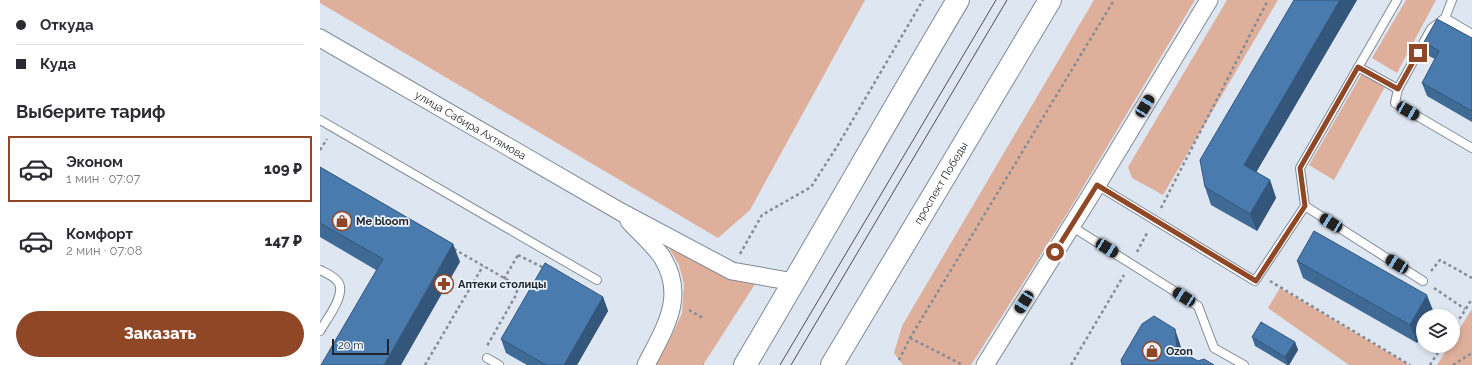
<!DOCTYPE html>
<html lang="ru">
<meta charset="utf-8">
<style>
body{margin:0;font-family:Raleway,sans-serif;background:#f2f2f3;color:#2b2b33;height:100vh;display:flex;flex-direction:column;font-size:15px;white-space:nowrap}
*{box-sizing:border-box;margin:0}
p{font-size:13px;color:#7c7c81}
.icon{flex:none;width:22px;height:22px;fill:none;stroke:currentColor;stroke-width:2;stroke-linecap:round;stroke-linejoin:round}
.map{position:relative;flex:1;overflow:hidden}
.drawer{display:flex;flex-direction:column;background:#fff;width:320px}
.drawer>*{flex:none}
.banner{display:grid;align-content:center;height:88px;padding:0 16px;background:#fff}
.fabs{position:absolute;left:1096px;top:309px;display:grid;gap:8px}
.fabs a{display:grid;place-items:center;width:44px;height:44px;border-radius:50%;background:#fff;box-shadow:0 2px 6px #0003;font-size:20px}
.scale{position:absolute;left:12px;bottom:10px;width:57px;box-sizing:border-box;padding-left:4px;border:2px solid #222529;border-top:0;font-size:11px;line-height:14px;white-space:nowrap;color:#222529;-webkit-text-stroke:3px #eaf4ff;paint-order:stroke}
.end{position:absolute;width:18px;height:18px;margin:-9px;border:5px solid #8f4725;background:#fff;box-shadow:0 0 0 2px #fff}
.from{border-radius:50%}
.car{position:absolute;width:12px;height:24px;margin:-12px -6px;border-radius:5px;box-shadow:0 0 3px 1px #0007;background:linear-gradient(#222 24%,#8ab4d8 0 40%,#222 0 76%,#8ab4d8 0 86%,#222 0)}
.banner b{display:flex;align-items:center;gap:14px;height:38px;font-size:15px}
.banner b+b{border-top:1px solid #e1e1e2}
.banner i{width:10px;height:10px;background:#2b2b33}
ul{padding:0;list-style:none}
li{display:flex;align-items:center;gap:12px;height:66px;margin:0 8px 6px;padding:0 8px;border:2px solid transparent;border-radius:0px}
li div{flex:1}
li b{display:block;font-size:15px}
li em{font-style:normal;font-weight:800}
li.selected{border-color:#8f4725}
li>.icon{width:36px;height:36px;stroke-width:1.5}
h2{padding:0 16px;font-size:18px;line-height:48px}
.primary-button{display:flex;gap:8px;margin-top:auto;padding:8px 16px}
.primary-button a{flex:1;height:46px;border-radius:24px;background:#8f4725;color:#fff;font-size:16px;font-weight:800;line-height:46px;text-align:center}
main{display:flex;flex:1;min-height:0}
.map>svg:first-child{display:block}
</style>
<main>
<section class="drawer">
<div class="banner">
<b><i class="from"></i>Откуда</b>
<b><i></i>Куда</b>
</div>
<h2>Выберите тариф</h2>
<ul>
<li class="selected"><svg class="icon" aria-label="car" viewBox="0 0 24 24"><path d="M5 17H2v-5l4-1 3-4h7l3 4 3 1v5h-3M9 17h6M6 11h13"/><circle cx="7" cy="17" r="2"/><circle cx="17" cy="17" r="2"/></svg><div><b>Эконом</b><p>1 мин · 07:07</p></div><em>109 ₽</em></li>
<li><svg class="icon" aria-label="car" viewBox="0 0 24 24"><path d="M5 17H2v-5l4-1 3-4h7l3 4 3 1v5h-3M9 17h6M6 11h13"/><circle cx="7" cy="17" r="2"/><circle cx="17" cy="17" r="2"/></svg><div><b>Комфорт</b><p>2 мин · 07:08</p></div><em>147 ₽</em></li>
</ul>
<div class="primary-button"><a>Заказать</a></div>
</section>
<div class="map">
<svg width="1152" height="365" viewBox="0 0 1152 365">
<rect width="100%" height="100%" fill="#dde6f1"/>
<path fill="#deb09c" d="M 0,0 L 545,0 L 430,210 L 398,238 L 0,3 Z
M 774,0 L 875,0 L 748,212 L 651,365 L 583,365 L 574,353 L 582,326 Z
M 907,0 L 958,0 L 843,195 L 812,178 L 808,167 Z
M 1086,0 L 1116,0 L 1077,73 L 1052,58 Z
M 1043,72 L 1066,85 L 1014,180 L 989,165 Z
M 347,245 L 437,281 L 383,365 L 334,365 L 353,333 L 362,313 L 364,284 L 359,265 Z
M 960,288 L 1089,365 L 1029,365 L 948,308 Z
M 1152,309 L 1152,365 L 1117,365 L 1129,346 L 1133,346 L 1133,339 Z"/>
<g fill="none" stroke-linecap="round" stroke-linejoin="round">
<g stroke="#818a94" stroke-width="10">
<path id="lane" d="M 1125,18 L 1132,0
M 1152,34 L 1125,18 L 1111,29 L 1078,89 L 1075,103 L 1152,148
M 1038,67 L 1078,89
M 0,120 L 277,280
M 777,185 L 935,281 L 985,206 L 980,168 L 1077,0
M 985,206 L 1103,281
M 751,226 L 878,306 L 894,348 L 924,365
M 0,270 C 6,273 14,276 18,282 C 27,294 6,320 0,331
M 167,358 L 179,365"/>
</g>
<g stroke="#818a94" stroke-width="19">
<g id="street">
<path id="s1" d="M 0,38 L 301,212 L 412,271 L 474,282"/>
<path d="M 309,221 C 319,232 334,245 342,257 C 367,297 344,329 326,365"/>
<path d="M 665,365 L 777,185 L 889,0"/>
</g>
</g>
<g stroke="#818a94" stroke-width="24">
<g id="primary">
<path d="M 425,365 C 497,244 566,121 638,0"/>
<path id="s2" d="M 512,365 L 730,0"/>
</g>
</g>
<path stroke="#868c94" stroke-width="2.5" stroke-dasharray="3 3" stroke-linecap="butt" d="M 0,150 L 7,139
M 841,208 L 948,0
M 134,249 L 198,286 L 196,295 L 167,346
M 817,252 L 828,231
M 420,254 L 442,215 L 491,187 L 518,145 L 603,0
M 198,255 L 222,267 L 223,264
M 1111,271 L 1120,260 L 1152,278
M 184,279 L 198,255
M 950,281 L 1090,365
M 1114,288 L 1145,309
M 369,310 L 383,318
M 1133,329 L 1152,299
M 590,338 L 643,365
M 579,360 L 590,338 L 794,0
M 105,365 L 163,266
M 383,365 L 384,365
M 751,365 L 804,275
M 1110,365 L 1122,346
M 1133,365 L 1152,353"/>
<use href="#lane" stroke="#fff" stroke-width="8"/>
<use href="#street" stroke="#fff" stroke-width="17"/>
<use href="#primary" stroke="#fff" stroke-width="22"/>
<path stroke="#4b5055" stroke-width="1" d="M 460,365 L 676,0
M 471,365 L 687,0"/>
</g>
<path fill="#3f6a96" d="M 974,0 L 1037,0 L 936,172 L 950,180 L 956,198 L 937,231 L 891,205 L 885,187 Z
M 1152,38 L 1152,122 L 1107,96 L 1102,83 L 1115,59 L 1109,56 L 1104,42 Z
M 0,167 L 133,244 L 140,262 L 56,270 L 0,237 Z
M 977,261 L 1114,313 L 1112,316 L 1103,316 L 1103,332 L 1097,343 L 983,278 Z
M 283,297 L 288,311 L 257,365 L 207,365 L 186,353 L 181,339 Z
M 932,337 L 975,342 L 978,350 L 969,365 L 967,365 L 935,346 Z"/>
<path fill="#33567a" d="M 1020,0 L 1037,0 L 930,183 L 924,165 Z
M 950,180 L 956,198 L 937,231 L 930,214 Z
M 133,244 L 140,262 L 81,365 L 64,365 Z
M 1107,295 L 1114,313 L 1112,316 L 1103,316 L 1103,332 L 1097,343 L 1090,325 Z
M 283,297 L 288,311 L 257,365 L 244,365 Z
M 855,329 L 861,347 L 863,365 L 857,349 Z
M 975,342 L 978,350 L 969,365 L 968,365 L 965,357 Z"/>
<path fill="#497bae" stroke="#33567a" d="M 974,0 L 1020,0 L 924,165 L 950,180 L 930,214 L 885,187 L 880,160 Z
M 1117,19 L 1152,38 L 1152,111 L 1102,83 L 1119,51 L 1104,42 Z
M 0,167 L 133,244 L 64,365 L 1,365 L 63,259 L 0,223 Z
M 994,231 L 1107,295 L 1090,325 L 977,261 Z
M 225,263 L 283,297 L 244,365 L 226,365 L 181,339 Z
M 834,316 L 855,329 L 857,349 L 878,361 L 884,359 L 894,365 L 802,365 L 801,360 L 822,324 Z
M 941,322 L 975,342 L 965,357 L 932,337 Z"/>
<g fill="none" stroke-linecap="round" stroke-linejoin="round">
<path stroke="#8f4725" stroke-width="5" d="M 735,252 L 777,185 L 936,281 L 985,206 L 980,168 L 1038,67 L 1078,89 L 1098,53"/>
</g>
<defs>
<g id="shop-ring" transform="scale(1)"><circle r="9.5" fill="#eaf4ff" stroke="#8f4725" stroke-width="1.5"/><path d="M-5-2.5h2.3a2.7 3.5 0 0 1 5.4 0H5L5.5 6h-11ZM-1.5-2.5h3a1.5 2.3 0 0 0-3 0Z" fill="#8f4725"/></g>
<g id="pharmacy-ring" transform="scale(1)"><circle r="9.5" fill="#eaf4ff" stroke="#8f4725" stroke-width="1.5"/><path d="M-2-6h4v4h4v4h-4v4h-4v-4h-4v-4h4Z" fill="#8f4725"/></g>
</defs>
<g fill-rule="evenodd">
<use href="#shop-ring" x="22" y="221"/>
<use href="#pharmacy-ring" x="124" y="284"/>
<use href="#shop-ring" x="832" y="351"/>
</g>
<g text-anchor="middle" stroke-width="3.5" stroke-linejoin="round" paint-order="stroke">
<g font-size="11" fill="#222529" stroke="#eaf4ff">
<text dy="4" stroke="none"><textPath href="#s1" startOffset="174">улица Сабира Ахтямова</textPath></text>
<text dy="4" stroke="none"><textPath href="#s2" startOffset="212">проспект Победы</textPath></text>
</g>
<g font-size="11" font-weight="bold" fill="#222529" stroke="#eaf4ff" text-anchor="start">
<text x="36" y="225">Me bloom</text>
<text x="138" y="288">Аптеки столицы</text>
<text x="846" y="355">Ozon</text>
</g>
</g>
</svg>
<div class="fabs">
<a><svg class="icon" aria-label="layers" viewBox="0 0 24 24"><path d="M12 4l9 5-9 5-9-5zM3 14l9 5 9-5"/></svg></a>
</div>
<div class="scale">20 m</div>
<i class="end from" style="left:735px;top:252px"></i>
<i class="end" style="left:1098px;top:53px"></i>
<i class="car" style="left:825px;top:106px;rotate:31deg"></i>
<i class="car" style="left:1088px;top:111px;rotate:120deg"></i>
<i class="car" style="left:1011px;top:223px;rotate:302deg"></i>
<i class="car" style="left:787px;top:248px;rotate:122deg"></i>
<i class="car" style="left:1077px;top:264px;rotate:302deg"></i>
<i class="car" style="left:864px;top:297px;rotate:303deg"></i>
<i class="car" style="left:704px;top:302px;rotate:212deg"></i>
</div>
</main>
